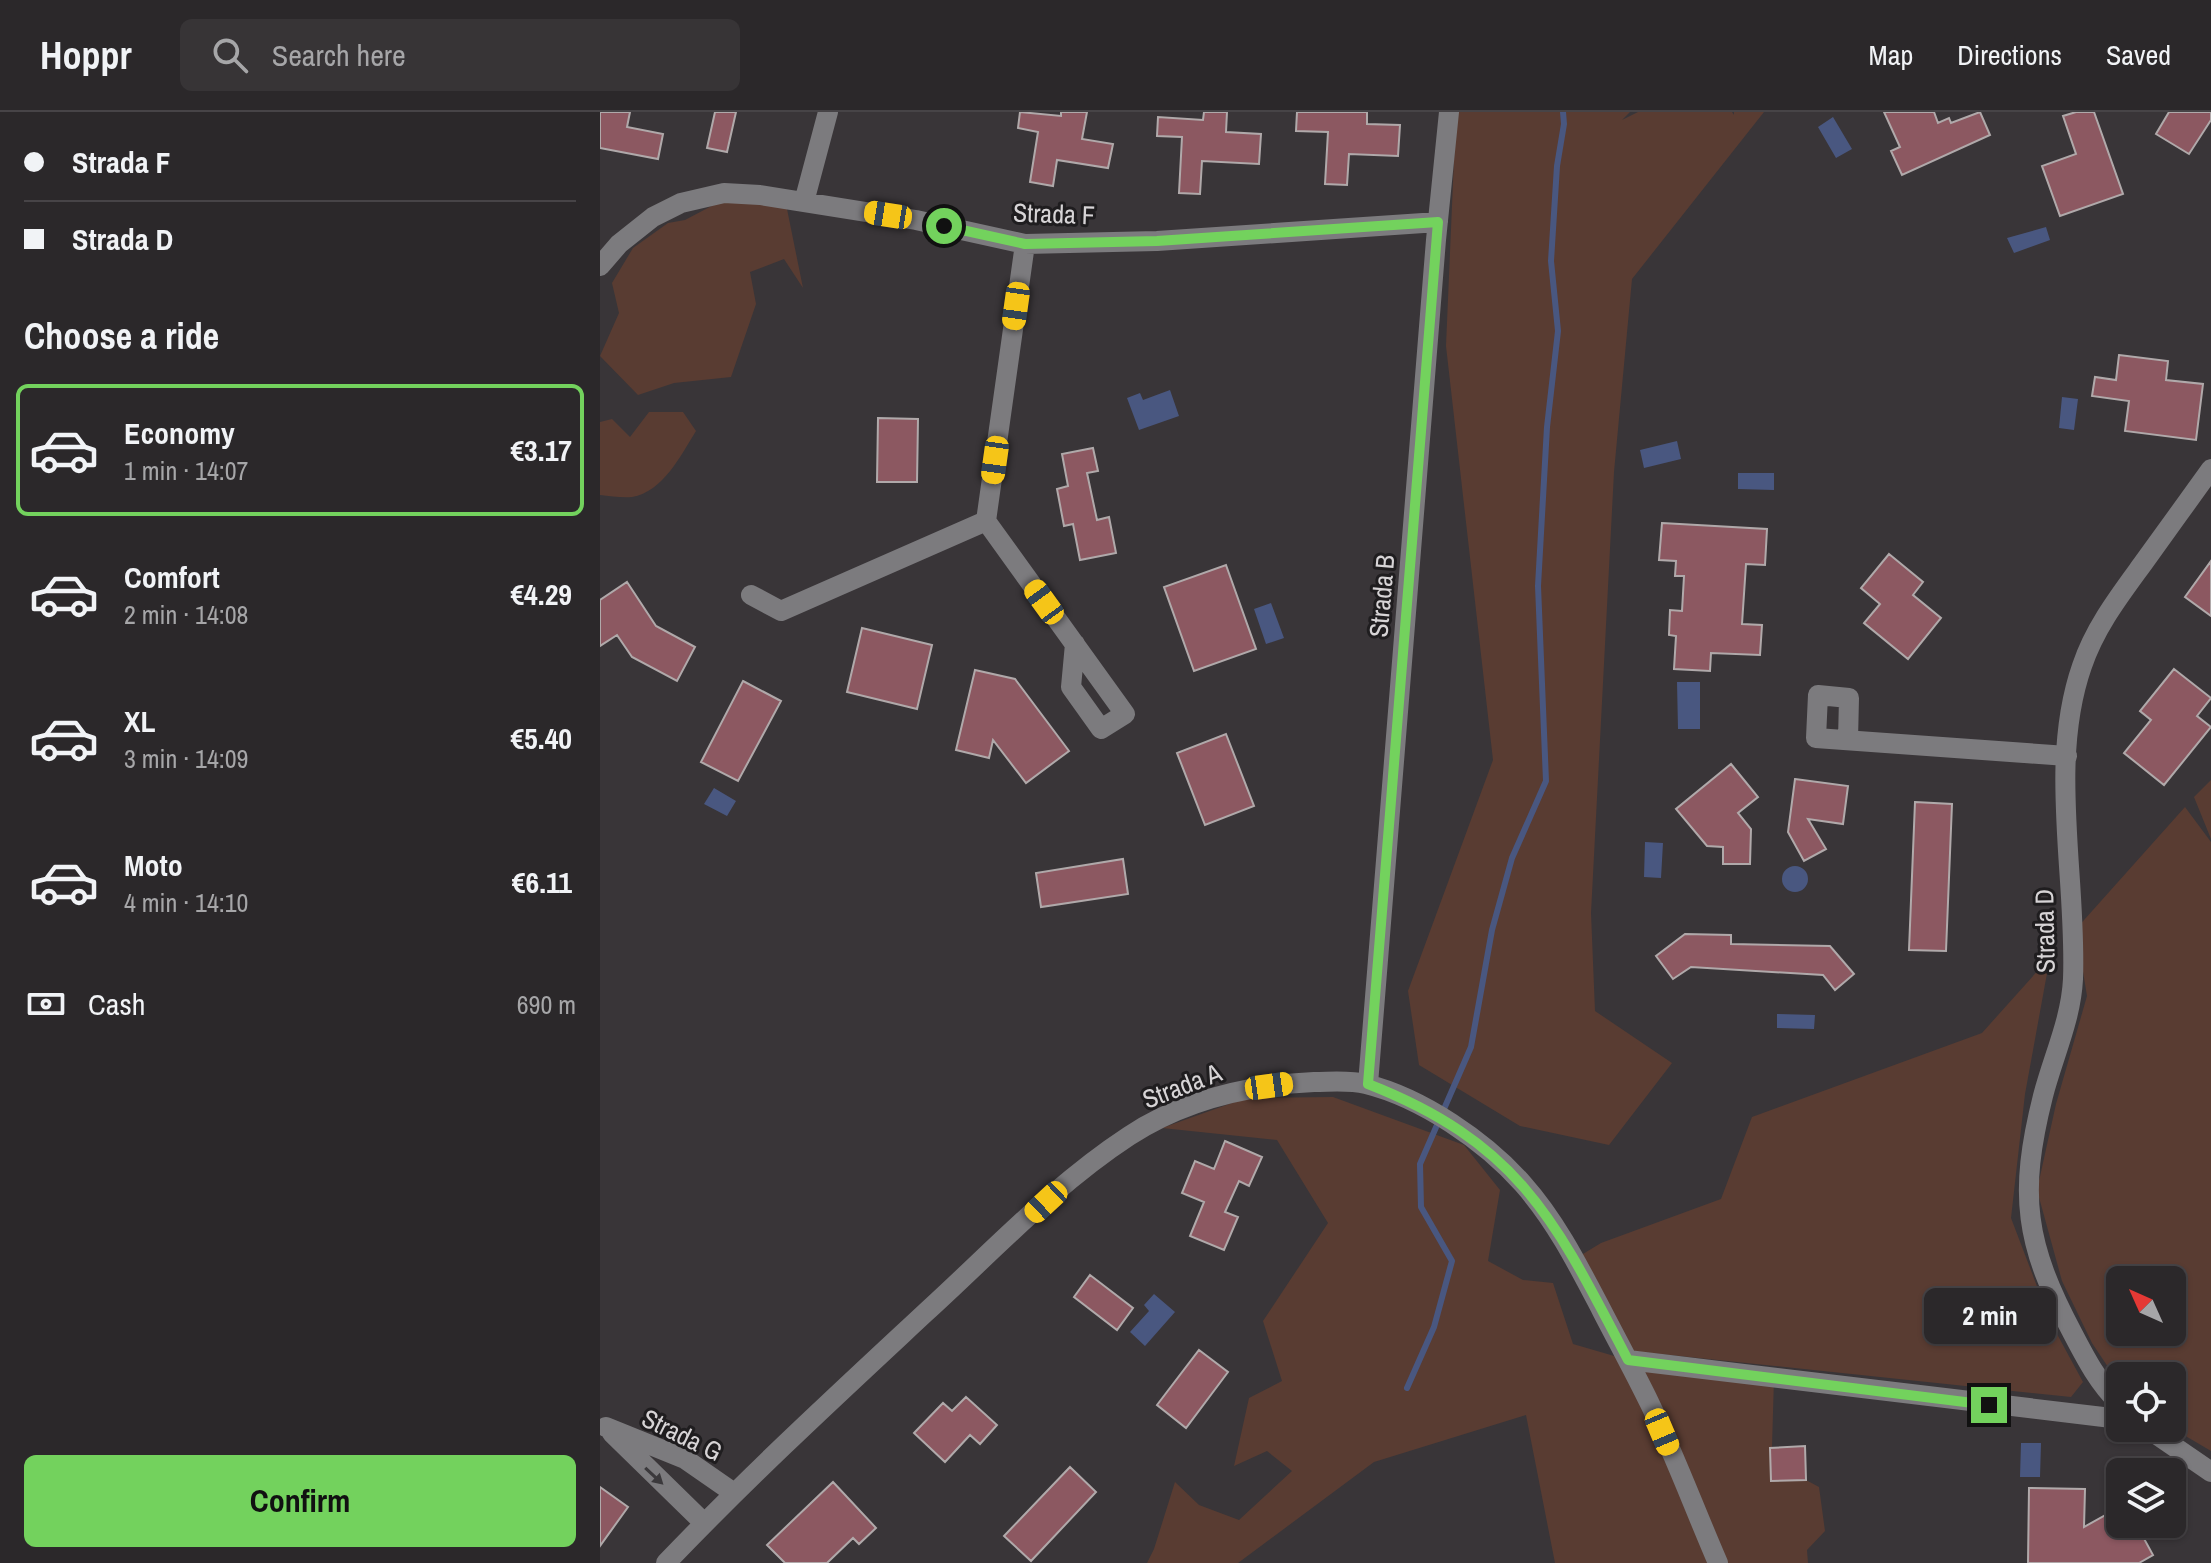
<!DOCTYPE html>
<meta charset="utf-8">
<style>
body{margin:0;font-family:"Archivo Narrow",sans-serif;background:#373436;color:#f1f3f6;height:100vh;display:flex;flex-direction:column;font-size:30px;white-space:nowrap}
*{box-sizing:border-box;margin:0}
p{font-size:26px;color:#a6a6a8}
.icon{flex:none;width:44px;height:44px;fill:none;stroke:currentColor;stroke-width:2;stroke-linecap:round;stroke-linejoin:round}
.map{position:relative;flex:1;overflow:hidden}
.drawer{display:flex;flex-direction:column;background:#2b282a;width:600px}
.drawer>*{flex:none}
.hud{display:grid;align-content:center;height:176px;padding:0 24px;background:#2b282a}
.needle{width:52px;rotate:315deg}
.tools{position:absolute;left:1506px;top:1154px;display:grid;gap:16px}
.tools a{display:grid;place-items:center;width:80px;height:80px;border-radius:12px;background:#2b282a;box-shadow:0 2px 6px #0004,0 0 0 2px #474447;font-size:40px}
.end{position:absolute;width:36px;height:36px;margin:-18px;border:10px solid #73d25d;background:#111;box-shadow:0 0 0 4px #111}
.from{border-radius:50%}
.bubble{position:absolute;height:56px;border-radius:12px;background:#2b282a;box-shadow:0 2px 6px #0004,0 0 0 2px #474447;font-size:26px;font-weight:700;line-height:56px;text-align:center}
.car{position:absolute;width:24px;height:48px;margin:-24px -12px;border-radius:10px;box-shadow:0 0 6px 2px #0007;background:linear-gradient(#f5c518 24%,#345 0 40%,#f5c518 0 76%,#345 0 86%,#f5c518 0)}
.hud b{display:flex;align-items:center;gap:28px;height:76px;font-size:30px}
.hud b+b{border-top:2px solid #474447}
.hud i{width:20px;height:20px;background:#f1f3f6}
ul{padding:0;list-style:none}
li{display:flex;align-items:center;gap:24px;height:132px;margin:0 16px 12px;padding:0 8px;border:4px solid transparent;border-radius:12px}
li div{flex:1}
li b{display:block;font-size:30px}
li em{font-style:normal;font-weight:700}
li.active{border-color:#73d25d}
li>.icon{width:72px;height:72px;stroke-width:1.5}
h2{padding:0 24px;font-size:36px;line-height:96px}
.pay{display:flex;align-items:center;gap:20px;height:88px;padding:0 24px;font-size:30px}
.pay p{margin-inline-start:auto}
.cta{display:flex;gap:16px;margin-top:auto;padding:16px 24px}
.cta a{flex:1;height:92px;border-radius:12px;background:#73d25d;color:#111;font-size:32px;font-weight:700;line-height:92px;text-align:center}
header{display:flex;align-items:center;gap:48px;box-sizing:border-box;height:112px;padding:0 40px;background:#2b282a;border-bottom:2px solid #474447}
header strong{font-size:38px}
nav{display:flex;gap:44px;margin-inline-start:auto;font-size:28px}
.search{width:560px;height:72px;background:#373436;display:flex;align-items:center;gap:20px;box-sizing:border-box;padding:0 28px;border-radius:12px;color:#a6a6a8;font-size:30px}
main{display:flex;flex:1;min-height:0}
.map>svg:first-child{display:block}
</style>
<header>
<strong>Hoppr</strong>
<div class="search"><svg class="icon" aria-label="search" viewBox="0 0 24 24"><circle cx="10" cy="10" r="6"/><path d="M15 15l6 6"/></svg>Search here</div>
<nav><a>Map</a><a>Directions</a><a>Saved</a></nav>
</header>
<main>
<section class="drawer">
<div class="hud">
<b><i class="from"></i>Strada F</b>
<b><i></i>Strada D</b>
</div>
<h2>Choose a ride</h2>
<ul>
<li class="active"><svg class="icon" aria-label="car" viewBox="0 0 24 24"><path d="M5 17H2v-5l4-1 3-4h7l3 4 3 1v5h-3M9 17h6M6 11h13"/><circle cx="7" cy="17" r="2"/><circle cx="17" cy="17" r="2"/></svg><div><b>Economy</b><p>1 min · 14:07</p></div><em>€3.17</em></li>
<li><svg class="icon" aria-label="car" viewBox="0 0 24 24"><path d="M5 17H2v-5l4-1 3-4h7l3 4 3 1v5h-3M9 17h6M6 11h13"/><circle cx="7" cy="17" r="2"/><circle cx="17" cy="17" r="2"/></svg><div><b>Comfort</b><p>2 min · 14:08</p></div><em>€4.29</em></li>
<li><svg class="icon" aria-label="car" viewBox="0 0 24 24"><path d="M5 17H2v-5l4-1 3-4h7l3 4 3 1v5h-3M9 17h6M6 11h13"/><circle cx="7" cy="17" r="2"/><circle cx="17" cy="17" r="2"/></svg><div><b>XL</b><p>3 min · 14:09</p></div><em>€5.40</em></li>
<li><svg class="icon" aria-label="car" viewBox="0 0 24 24"><path d="M5 17H2v-5l4-1 3-4h7l3 4 3 1v5h-3M9 17h6M6 11h13"/><circle cx="7" cy="17" r="2"/><circle cx="17" cy="17" r="2"/></svg><div><b>Moto</b><p>4 min · 14:10</p></div><em>€6.11</em></li>
</ul>
<div class="pay"><svg class="icon" aria-label="cash" viewBox="0 0 24 24"><path d="M3 7h18v10H3z"/><circle cx="12" cy="12" r="2"/></svg>Cash<p>690 m</p></div>
<div class="cta"><a>Confirm</a></div>
</section>
<div class="map">
<svg width="1611" height="1451" viewBox="0 0 1611 1451">
<rect width="100%" height="100%" fill="#393538"/>
<path fill="#593c32" fill-rule="evenodd" d="M 856,0 L 1030,0 L 1022,8 L 1038,0 L 1132,0 L 1134,3 L 1134,0 L 1164,0 L 1032,167 L 1014,360 L 991,801 L 995,899 L 1072,951 L 1009,1033 L 920,1014 L 819,953 L 808,879 L 893,648 L 846,234 Z
M 121,89 L 153,90 L 187,97 L 203,176 L 184,147 L 150,160 L 156,192 L 131,265 L 74,271 L 38,283 L 0,244 L 19,201 L 12,171 L 33,136 L 68,111 L 85,108 Z
M 49,300 L 83,300 L 96,319 C 81,343 63,380 32,385 C 22,386 10,384 0,383 L 0,310 L 12,307 L 30,325 Z
M 1611,668 L 1611,727 L 1594,685 Z
M 1585,695 L 1611,730 L 1611,1339 L 1572,1316 L 1572,1264 L 1520,1264 L 1520,1273 L 1492,1231 L 1462,1169 L 1437,1078 L 1456,992 L 1487,884 L 1476,817 ZM 1520,1168 L 1572,1168 L 1572,1220 L 1520,1220 Z
M 1450,845 L 1425,982 L 1411,1106 L 1451,1211 L 1483,1270 L 1471,1285 L 1022,1238 L 978,1145 L 1001,1131 L 1121,1087 L 1152,1005 L 1382,921 Z
M 733,985 L 864,1033 L 900,1078 L 888,1149 L 923,1168 L 953,1171 L 973,1232 L 1028,1248 L 1174,1266 L 1171,1369 L 1206,1368 L 1219,1375 L 1225,1419 L 1207,1438 L 1208,1451 L 955,1451 L 926,1303 L 774,1350 L 638,1451 L 547,1451 L 554,1437 L 575,1370 L 599,1393 L 639,1408 L 692,1359 L 667,1339 L 634,1354 L 649,1286 L 682,1269 L 663,1209 L 728,1111 L 677,1028 L 562,1016 L 646,986 Z"/>
<path fill="#495780" d="M 1233,5 L 1252,37 L 1236,46 L 1218,15 Z
M 1446,115 L 1450,128 L 1414,141 L 1407,126 Z
M 570,278 L 579,304 L 539,318 L 527,286 L 540,281 L 543,288 Z
M 1462,285 L 1478,287 L 1474,318 L 1459,316 Z
M 1077,329 L 1081,347 L 1044,356 L 1040,338 Z
M 1138,361 L 1174,361 L 1174,378 L 1138,377 Z
M 671,491 L 684,526 L 666,532 L 654,497 Z
M 1077,570 L 1100,570 L 1100,617 L 1078,617 Z
M 114,676 L 136,689 L 127,704 L 104,692 Z
M 1045,730 L 1063,731 L 1061,766 L 1044,765 Z
M1182 767a13 13 0 1 1 26 0a13 13 0 1 1-26 0Z
M 1177,902 L 1215,903 L 1214,917 L 1177,916 Z
M 554,1182 L 575,1200 L 545,1234 L 530,1220 L 549,1199 L 544,1193 Z
M 1421,1331 L 1441,1331 L 1440,1365 L 1420,1365 Z"/>
<g fill="none" stroke-linecap="round" stroke-linejoin="round">
<path stroke="#495780" stroke-width="6" d="M 807,1276 L 834,1215 L 852,1149 L 821,1095 L 820,1052 L 871,935 L 892,818 L 912,746 L 946,669 L 938,474 L 947,315 L 958,219 L 951,149 L 957,54 L 964,12 L 963,0"/>
</g>
<path fill="#8c5861" stroke="#b0a9aa" stroke-width="2" d="M 0,0 L 30,0 L 27,15 L 63,22 L 58,47 L 0,36 Z
M 115,0 L 136,0 L 127,40 L 107,36 Z
M 420,0 L 461,4 L 461,0 L 487,0 L 482,27 L 513,32 L 508,56 L 457,48 L 453,74 L 430,70 L 438,20 L 418,16 Z
M 604,0 L 627,0 L 626,20 L 661,22 L 659,52 L 602,49 L 600,82 L 579,81 L 582,25 L 557,24 L 558,5 L 603,8 Z
M 697,0 L 767,0 L 767,12 L 800,13 L 798,44 L 749,42 L 747,73 L 725,72 L 728,20 L 696,19 Z
M 1284,0 L 1334,0 L 1338,11 L 1349,6 L 1351,11 L 1380,0 L 1390,23 L 1302,63 L 1291,39 L 1300,35 Z
M 1476,0 L 1494,0 L 1523,82 L 1460,104 L 1442,54 L 1476,42 L 1463,4 Z
M 1569,0 L 1611,0 L 1611,8 L 1589,42 L 1556,22 Z
M 1519,243 L 1568,249 L 1566,268 L 1603,272 L 1596,328 L 1525,319 L 1529,289 L 1492,284 L 1495,265 L 1516,268 Z
M 278,306 L 318,307 L 317,370 L 277,370 Z
M 493,336 L 498,359 L 487,361 L 497,408 L 509,405 L 516,441 L 480,448 L 473,412 L 464,414 L 457,377 L 468,374 L 462,342 Z
M 1062,411 L 1167,417 L 1165,453 L 1146,452 L 1142,512 L 1162,513 L 1160,543 L 1111,541 L 1110,559 L 1074,557 L 1076,524 L 1069,523 L 1070,498 L 1082,499 L 1084,464 L 1075,464 L 1076,449 L 1059,448 Z
M 1289,442 L 1323,470 L 1313,483 L 1341,506 L 1308,547 L 1264,511 L 1280,492 L 1261,476 Z
M 1611,449 L 1611,504 L 1585,485 Z
M 626,453 L 656,537 L 594,559 L 564,475 Z
M 27,470 L 56,514 L 95,535 L 77,569 L 32,545 L 17,523 L 0,534 L 0,488 Z
M 262,516 L 332,533 L 317,597 L 247,580 Z
M 1574,557 L 1611,586 L 1597,604 L 1611,615 L 1564,673 L 1524,641 L 1551,608 L 1540,599 Z
M 375,558 L 415,567 L 469,639 L 426,671 L 393,628 L 389,646 L 356,638 Z
M 143,569 L 181,589 L 138,669 L 101,650 Z
M 626,622 L 654,694 L 605,713 L 577,641 Z
M 1131,652 L 1158,685 L 1138,701 L 1151,717 L 1150,752 L 1123,752 L 1123,735 L 1107,734 L 1076,697 Z
M 1195,667 L 1248,674 L 1243,712 L 1208,707 L 1226,737 L 1204,749 L 1188,720 Z
M 1315,690 L 1352,692 L 1346,839 L 1309,838 Z
M 523,747 L 528,782 L 441,795 L 436,761 Z
M 1085,822 L 1131,823 L 1131,832 L 1230,834 L 1254,862 L 1235,878 L 1223,863 L 1091,855 L 1073,867 L 1056,844 Z
M 625,1029 L 662,1045 L 649,1074 L 639,1069 L 625,1100 L 638,1105 L 624,1138 L 590,1124 L 604,1090 L 582,1081 L 595,1049 L 614,1057 Z
M 490,1163 L 533,1196 L 517,1218 L 474,1185 Z
M 599,1238 L 628,1260 L 586,1316 L 557,1293 Z
M 366,1285 L 397,1313 L 380,1332 L 370,1323 L 345,1350 L 314,1321 L 343,1291 L 352,1299 Z
M 1205,1334 L 1206,1368 L 1171,1369 L 1170,1336 Z
M 470,1355 L 496,1380 L 431,1449 L 404,1424 Z
M 233,1370 L 276,1416 L 259,1432 L 253,1426 L 227,1451 L 185,1451 L 167,1433 Z
M 0,1375 L 28,1395 L 0,1434 Z
M 1429,1376 L 1485,1377 L 1484,1415 L 1520,1395 L 1520,1412 L 1536,1412 L 1553,1443 L 1539,1451 L 1428,1451 Z"/>
<g fill="none" stroke-linecap="round" stroke-linejoin="round">
<path stroke="#7c7b7e" stroke-width="20" d="M 204,90 L 228,0
M 0,154 L 19,132 L 53,105 L 81,91 L 124,81 L 160,83 L 316,108 L 425,132 L 557,129 L 838,110
M 386,409 L 425,132
M 151,483 L 181,499 L 386,409 L 525,602 L 501,617 L 471,575 L 475,532
M 1248,628 L 1249,586 L 1218,583 L 1216,626 L 1467,644
M 768,972 L 836,128 L 849,0
M 1028,1248 L 1520,1307
M 1520,1292 C 1499,1272 1486,1247 1473,1222 C 1425,1132 1418,1083 1443,984 C 1453,945 1471,908 1473,867 C 1477,766 1448,651 1482,554 C 1495,515 1520,483 1544,450 C 1566,419 1589,388 1611,357
M 6,1315 L 85,1347 L 134,1381
M 1547,1316 L 1611,1360
M 12,1321 L 104,1411
M 66,1451 C 149,1364 237,1283 325,1201 C 391,1141 454,1073 529,1024 C 584,988 649,973 714,970 C 731,970 749,968 766,972 C 822,986 885,1029 923,1072 C 956,1109 979,1155 1002,1199 C 1018,1230 1035,1261 1050,1292 C 1075,1344 1095,1398 1118,1451"/>
</g>
<defs><path id="oneway-solid" d="M-6-.8H1V-3.2L6.5 0L1 3.2V.8H-6Z" transform="scale(2)"/></defs>
<use fill="#3b393c" href="#oneway-solid" transform="translate(54 1364) rotate(43)"/>
<g fill="none" stroke-linecap="round" stroke-linejoin="round">
<path stroke="#73d25d" stroke-width="10" d="M 344,114 L 425,132 L 557,129 L 838,110 L 768,972 C 921,1032 956,1110 1028,1248 L 1389,1293"/>
</g>
<g text-anchor="middle" stroke-width="6" stroke-linejoin="round" paint-order="stroke">
<g font-size="26" fill="#d7d4d6" stroke="#1f1d1f">
<text transform="translate(454 102) rotate(2)" y="9">Strada F</text>
<text transform="translate(782 484) rotate(-85)" y="9">Strada B</text>
<text transform="translate(1445 819) rotate(-91)" y="9">Strada D</text>
<text transform="translate(582 974) rotate(-21)" y="9">Strada A</text>
<text transform="translate(82 1323) rotate(26)" y="9">Strada G</text>
</g>
</g>
</svg>
<div class="tools">
<a><svg class="needle" viewBox="-14 -14 28 28"><path d="M0-13l5 13h-10z" fill="#e53935"/><path d="M0 13l5-13h-10z" fill="#a6a6a8"/></svg></a>
<a><svg class="icon" aria-label="locate" viewBox="0 0 24 24"><circle cx="12" cy="12" r="6"/><path d="M12 2v4M12 18v4M2 12h4M18 12h4"/></svg></a>
<a><svg class="icon" aria-label="layers" viewBox="0 0 24 24"><path d="M12 4l9 5-9 5-9-5zM3 14l9 5 9-5"/></svg></a>
</div>
<i class="end from" style="left:344px;top:114px"></i>
<i class="end" style="left:1389px;top:1293px"></i>
<div class="bubble" style="left:1324px;top:1176px;width:132px">2 min</div>
<i class="car" style="left:288px;top:103px;rotate:279deg"></i>
<i class="car" style="left:416px;top:194px;rotate:188deg"></i>
<i class="car" style="left:395px;top:348px;rotate:188deg"></i>
<i class="car" style="left:444px;top:490px;rotate:324deg"></i>
<i class="car" style="left:669px;top:974px;rotate:82deg"></i>
<i class="car" style="left:446px;top:1090px;rotate:227deg"></i>
<i class="car" style="left:1062px;top:1320px;rotate:157deg"></i>
</div>
</main>
